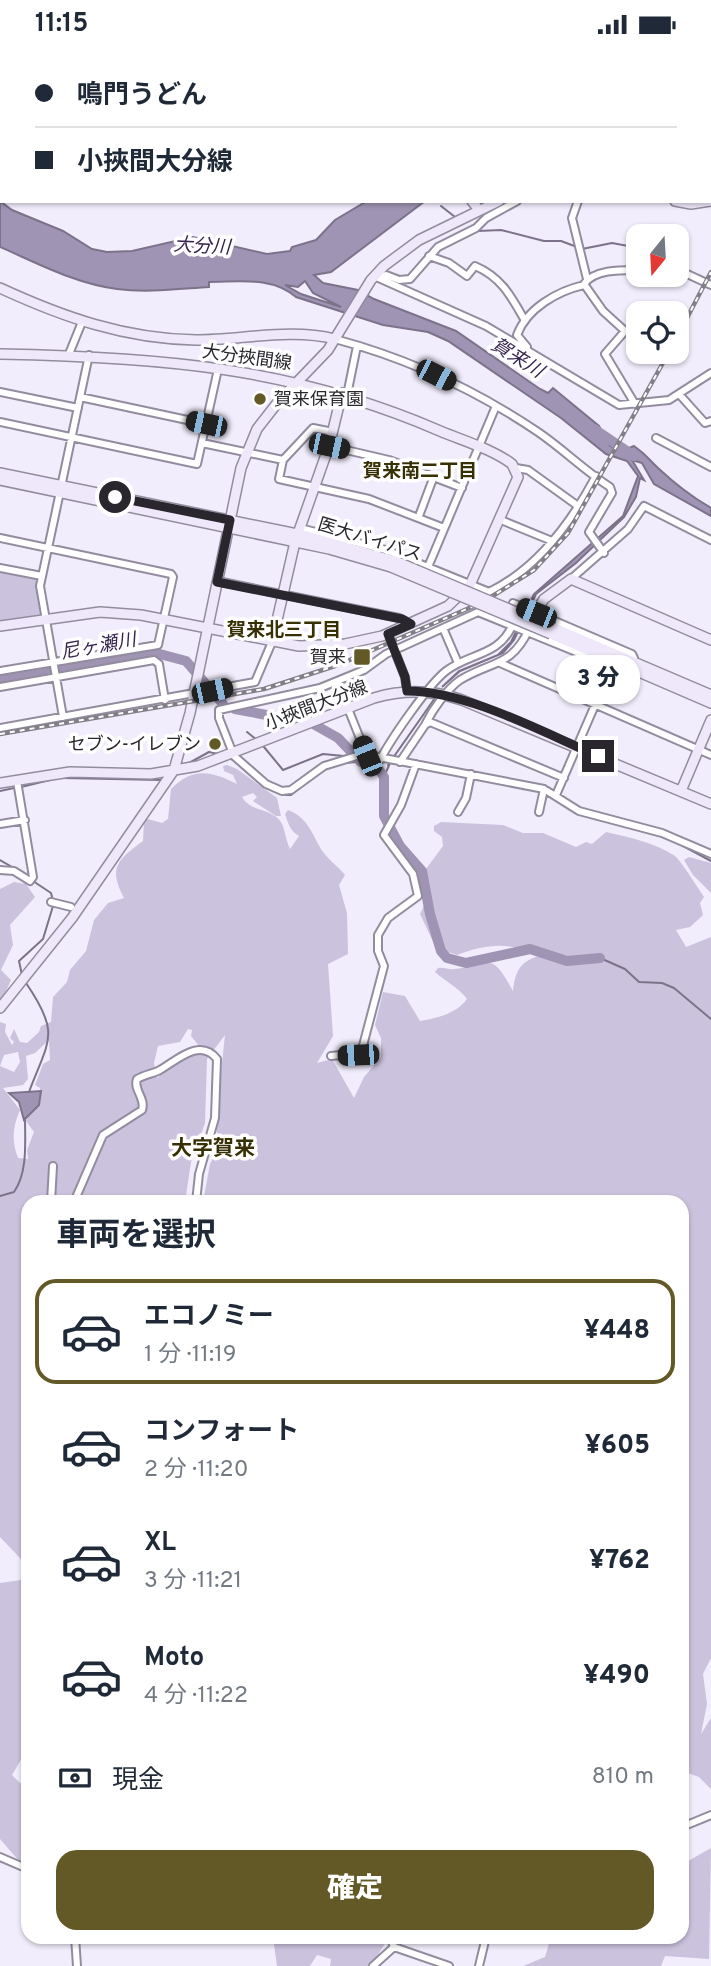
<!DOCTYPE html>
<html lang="ja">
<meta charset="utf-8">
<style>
body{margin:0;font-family:Overpass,"Noto Sans JP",sans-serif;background:#f6f6f7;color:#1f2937;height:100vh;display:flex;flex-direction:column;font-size:26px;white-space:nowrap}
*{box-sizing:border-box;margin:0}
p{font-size:23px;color:#747a83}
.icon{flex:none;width:38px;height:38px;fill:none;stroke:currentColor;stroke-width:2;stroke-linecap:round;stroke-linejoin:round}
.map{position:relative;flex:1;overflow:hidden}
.drawer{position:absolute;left:21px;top:1146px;width:668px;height:749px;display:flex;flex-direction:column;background:#fff;border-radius:21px;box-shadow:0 2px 5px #0004}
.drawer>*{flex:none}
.guide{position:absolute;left:0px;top:0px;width:712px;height:154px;box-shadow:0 2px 5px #0004;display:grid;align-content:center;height:154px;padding:0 35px;background:#fff}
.needle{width:46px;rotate:198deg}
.controls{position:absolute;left:626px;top:175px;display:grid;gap:14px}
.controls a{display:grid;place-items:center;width:63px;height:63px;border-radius:14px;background:#fff;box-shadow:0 2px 5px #0004;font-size:35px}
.end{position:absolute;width:32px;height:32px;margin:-16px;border:9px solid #29262d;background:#fff;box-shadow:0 0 0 4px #fff}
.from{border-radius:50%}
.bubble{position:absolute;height:49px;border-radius:21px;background:#fff;box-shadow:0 2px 5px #0004;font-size:23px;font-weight:800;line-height:49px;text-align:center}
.car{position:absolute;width:21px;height:42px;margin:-21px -10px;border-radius:9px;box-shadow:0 0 5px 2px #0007;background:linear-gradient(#222 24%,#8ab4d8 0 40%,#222 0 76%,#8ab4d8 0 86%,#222 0)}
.guide b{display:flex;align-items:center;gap:24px;height:66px;font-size:26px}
.guide b+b{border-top:2px solid #e0e1e3}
.guide i{width:18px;height:18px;background:#1f2937}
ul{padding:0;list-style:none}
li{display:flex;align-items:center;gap:21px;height:105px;margin:0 14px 10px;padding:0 21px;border:4px solid transparent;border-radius:21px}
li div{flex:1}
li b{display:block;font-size:26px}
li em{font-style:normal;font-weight:800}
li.selected{border-color:#635926}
li>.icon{width:63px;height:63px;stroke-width:1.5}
h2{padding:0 35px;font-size:32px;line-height:84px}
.pay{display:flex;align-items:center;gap:18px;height:77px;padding:0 35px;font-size:26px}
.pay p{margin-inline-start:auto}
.action{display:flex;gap:14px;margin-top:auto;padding:14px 35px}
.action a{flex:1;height:80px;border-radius:21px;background:#635926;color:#fff;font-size:28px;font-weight:800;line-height:80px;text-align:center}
.status{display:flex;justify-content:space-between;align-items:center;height:49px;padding:0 35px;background:#fff;direction:ltr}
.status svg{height:19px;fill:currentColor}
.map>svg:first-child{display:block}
</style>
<div class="status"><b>11:15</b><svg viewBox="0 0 49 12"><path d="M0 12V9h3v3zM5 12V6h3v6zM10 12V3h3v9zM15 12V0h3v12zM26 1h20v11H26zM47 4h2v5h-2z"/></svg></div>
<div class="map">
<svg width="711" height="1917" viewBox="0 0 711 1917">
<rect width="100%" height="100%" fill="#f2edfc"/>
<path fill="#cbc2dd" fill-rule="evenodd" d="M 0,521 L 38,530 L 40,566 L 0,573 Z
M 227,716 L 237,720 L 277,749 L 281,767 L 276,767 L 253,752 L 257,748 L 253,744 L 242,748 C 250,763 272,759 281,773 C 285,780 286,792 290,800 L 299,787 C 290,782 288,774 285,765 L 288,761 C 308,769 311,783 321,800 C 327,810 338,817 345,826 L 339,836 L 347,864 L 348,905 L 328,915 L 333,987 L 317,1014 L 332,1010 L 354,1049 L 364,1028 L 381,1008 L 381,989 L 375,976 L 383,943 L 405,947 L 420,972 C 437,969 456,965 467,950 C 457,937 446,933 435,923 L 438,919 C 444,918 449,921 455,920 C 493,915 491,902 513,942 C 515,923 520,912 539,907 C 511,892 485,895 457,906 L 436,899 L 420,865 L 429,846 L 410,815 L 426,820 L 443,797 L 442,788 L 434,782 L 434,777 L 441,773 L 503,776 L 523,784 L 543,784 L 576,798 L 586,793 L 592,795 L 606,783 C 628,788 656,794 675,807 C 681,812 698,839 704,848 L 700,854 L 703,866 L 690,878 L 676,881 L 686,898 L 711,888 L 711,1609 L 703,1625 L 707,1655 L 701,1685 L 711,1669 L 711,1740 L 699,1728 L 682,1722 L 682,1153 L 203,1153 L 210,1115 L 219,1098 L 215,1071 L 216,1037 L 221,1023 L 225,986 L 207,1010 L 205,1074 L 191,1113 L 185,1153 L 28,1153 L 28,1710 L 22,1709 L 12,1726 L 20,1734 L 28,1734 L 28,1814 L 20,1813 L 0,1790 L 0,1534 L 21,1531 L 28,1524 L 20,1509 L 0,1488 L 0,973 L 6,975 L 5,983 L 12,996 L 14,993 L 10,989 L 14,980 L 20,993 L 27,994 L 39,983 L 41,977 L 51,973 L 53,948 L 67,933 L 70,921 L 86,902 L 94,871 L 108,854 L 124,849 C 108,819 117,811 143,792 L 144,772 L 148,770 L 162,774 L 168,770 L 171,740 C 194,717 212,723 237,735 L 233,726 L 224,722 L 223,717 ZM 188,980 L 192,981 L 191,987 L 199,997 L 195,1004 L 178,1010 L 157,1029 L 154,1014 L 158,997 L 180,993 ZM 49,991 L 50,1011 L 43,1015 L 35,1036 L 40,1039 L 40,1046 L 26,1072 L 34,1083 L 27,1101 L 28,1110 L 18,1109 C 11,1091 13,1077 20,1061 L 3,1039 L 23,1036 L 28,1030 L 26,1007 L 35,1004 ZM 18,1003 L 20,1013 L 14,1023 L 0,1017 L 4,1006 Z
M 689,808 L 711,814 L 711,844 L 693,826 L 684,811 Z
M 14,833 L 26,835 L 35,848 L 10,876 L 13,896 L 1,921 L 11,931 L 0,956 L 0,840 Z
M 711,1799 L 709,1910 L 665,1907 L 661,1917 L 523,1917 L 545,1908 L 551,1888 L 682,1888 L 683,1815 Z
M 273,1888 L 389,1888 L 371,1917 L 330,1917 L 331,1910 L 317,1906 L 310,1917 L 277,1917 Z"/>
<path fill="#9f94b3" stroke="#7c738b" stroke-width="2" fill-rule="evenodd" d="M 0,152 L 12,161 L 63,182 L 92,200 L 107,203 L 132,202 L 193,188 L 267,205 L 290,202 L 292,198 L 316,191 L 335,171 L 367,152 L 425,152 L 331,223 L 314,226 L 323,234 L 358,241 L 374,250 L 456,282 L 540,340 L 548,344 L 553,339 L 599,377 L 610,397 L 622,402 L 634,397 C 647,406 648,410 658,419 C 674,434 692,448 711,459 L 711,467 L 654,435 L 642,414 L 632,411 L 644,431 L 640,429 L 636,448 L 624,468 L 576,514 L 536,545 L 514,591 L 503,604 L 460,622 L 442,638 L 459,622 L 498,606 L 511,593 L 534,545 L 623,467 L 638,427 L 627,412 L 606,405 L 561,369 L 448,292 L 428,283 L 383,276 L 296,248 C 271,227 239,233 209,233 L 209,238 C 178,240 147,244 117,240 C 76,235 37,214 0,198 ZM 305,232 L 313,244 L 341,258 L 301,245 L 285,236 L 298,238 Z
M 41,1042 L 39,1056 L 24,1071 L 19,1053 L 9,1044 Z"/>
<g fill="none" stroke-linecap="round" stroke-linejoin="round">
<path stroke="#7c738b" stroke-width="2" d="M 441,157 L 455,168
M 478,182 L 501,181 L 544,192 L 561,192 L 577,198
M 582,200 L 612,194 L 639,199
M 677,213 L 688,222
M 247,683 L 257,691
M 264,698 L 283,721 L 323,705 L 344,707
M 231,710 L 238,714
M 352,710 L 361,713
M 189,714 L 209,703 L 219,705
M 345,714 L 357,713
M 388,716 L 435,649
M 322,722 L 333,717
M 384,728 L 390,714 L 406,716
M 62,729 L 161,731
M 21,738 L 50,731
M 0,742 L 14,739
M 286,746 L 291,746 L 303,736
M 602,771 L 667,789
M 672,791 L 711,812
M 0,811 L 26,826
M 33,832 L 51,844 L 53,852
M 600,909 L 625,920 L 639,933 L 662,934 L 674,939 L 711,970
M 22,926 L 19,912 L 43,890 L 53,857
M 26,934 C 61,985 49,990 29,1043
M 0,1147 L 14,1143 C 28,1123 25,1092 25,1069"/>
<path stroke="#9f94b3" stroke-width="10" d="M 594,380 L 634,407
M 0,630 L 156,604 L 186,612 L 223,655
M 235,660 L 304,673
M 315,676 L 338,689 L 361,713 L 380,722 L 384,728 L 384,767 L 400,797 L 422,822 L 430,865 L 441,902 L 447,909 L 466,914 L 530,900 L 567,912 L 600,909"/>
<path stroke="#cac5d3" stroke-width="6" stroke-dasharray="6 3" stroke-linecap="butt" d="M 364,2 L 366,0"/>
<g stroke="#928c9e" stroke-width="10">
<path id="street" d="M 380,2 L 382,0
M 0,53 L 2,54
M 578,152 L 572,169 L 587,230
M 429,207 L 449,214 L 467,227 L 475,217 C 501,228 511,247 524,270
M 677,225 L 685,224 L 711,236
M 374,227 L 486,277 L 619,356 L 669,351 L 711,324
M 380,229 L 386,226 L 399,231 L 410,230 L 438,198 L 476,179 L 486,169 L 517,152
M 335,290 C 406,309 476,341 538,383 C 563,400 585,422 610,438 L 612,444 L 589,483 L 604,504
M 527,298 L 517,286 C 527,259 558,242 584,236
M 69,305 L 82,273
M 0,343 L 78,359
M 679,345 L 705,374 L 711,372
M 347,346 L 357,297
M 80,348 L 206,375
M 635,355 L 605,305 L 625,282 L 603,262 L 584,235 C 595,220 622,221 639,221
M 0,373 L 197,415 L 218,320
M 333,383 L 313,379 L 283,411 L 279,430 L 369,450 L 444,479
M 656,389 L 711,418
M 202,394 L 283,411
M 329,397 L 389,411 L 462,439
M 516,419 L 528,421 L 578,457
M 419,467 L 434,427
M 501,471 L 552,492
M 300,479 L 386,501 L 489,543 C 537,520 572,472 596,427
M 0,489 L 171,525 L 173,528 L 158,596 L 0,622
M 428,518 L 496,357
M 0,519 L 42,527
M 571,530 L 628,480 L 644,457 L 711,491
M 217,532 L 399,569 L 411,575
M 513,554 L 632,605 L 634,609 L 628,624 L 478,563 L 386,605 L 364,621 L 320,639 L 219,661 L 219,669 L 234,707 L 266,735 L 282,742 L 291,741 L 324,717 L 363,705 L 544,740 L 579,762 L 662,784 L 711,805
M 443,579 L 458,614
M 388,585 L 405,628 L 407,642
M 500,614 L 711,706
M 337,632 L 367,707
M 0,638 L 154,611 L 159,615 L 165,651
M 63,668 L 40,537 L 89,306
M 426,674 C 433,660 447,640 460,631 C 491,612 512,618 529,580
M 0,679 L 255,633 L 272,593
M 380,711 C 391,690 428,636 446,622 C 469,604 499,607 512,577
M 400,713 L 425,676 L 430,673 L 564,729
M 556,746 L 611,619
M 458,763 L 466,749 L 471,725
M 539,763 L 544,740
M 0,775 L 25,771
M 0,821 L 14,822 L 30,832 L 33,828 L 17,732
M 51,853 L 71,858
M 331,1007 L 361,1004 L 384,917 L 378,902 L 378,886 L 388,869 L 418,847 L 413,825 L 384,786 L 401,756 L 416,715
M 51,1153 L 53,1117
M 74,1153 L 103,1086 L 142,1061 C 146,1049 133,1041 137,1030 C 144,1026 151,1025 158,1022 C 174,1014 199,987 217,1010 L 215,1069 L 199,1125 L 196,1153
M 28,1456 L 28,1468
M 682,1778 L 711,1766
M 0,1808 L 28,1820
M 75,1888 L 77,1917
M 394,1898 L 449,1917
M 373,1917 L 394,1898 L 390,1888
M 479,1917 L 486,1888"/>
</g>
<g stroke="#928c9e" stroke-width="12">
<path id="secondary" d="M 359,0 L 359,2
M 686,2 L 688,0
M 472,152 L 479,161
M 675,152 L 691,155 L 711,152
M 0,239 C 63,268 125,290 196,291 C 241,291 290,279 335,290
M 0,305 C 158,308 293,318 440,382 C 464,392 492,400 512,415 L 518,428 L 470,536 L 448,557 L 382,587 L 345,595 L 299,597 L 141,566 L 100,563 L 0,577
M 0,424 L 307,487 L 395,512
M 0,431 L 329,500 L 391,518
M 536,563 L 544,550 L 571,530 L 711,591
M 554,579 L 711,646
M 551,585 L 711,654
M 272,593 L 295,493 L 329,397 L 342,344
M 0,734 L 70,723 L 151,725 L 198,717 L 374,649 C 404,640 433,641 462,651 L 711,755
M 681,742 L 711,671
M 0,959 L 72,869 L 174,721 L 190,664 L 241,419 L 257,380 L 278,353 L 328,301 L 371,231 L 384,217 L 419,191 L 499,152"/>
</g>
<use href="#street" stroke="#fff" stroke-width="6"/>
<use href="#secondary" stroke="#efe8fb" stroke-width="9"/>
<g stroke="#827f89" stroke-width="4.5">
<path id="rail" d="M 677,288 L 711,223
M 0,685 L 264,640 L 338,616 L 483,553 L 534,521 L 568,484 L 669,303"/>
</g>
<use href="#rail" stroke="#fff" stroke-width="2" stroke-dasharray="5" stroke-linecap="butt"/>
<g stroke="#928c9e" stroke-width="12" stroke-linecap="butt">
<path id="secondary-bridge" d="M 395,512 L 554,579
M 391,518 L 551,585"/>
</g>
<use href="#secondary-bridge" stroke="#efe8fb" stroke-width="9"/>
</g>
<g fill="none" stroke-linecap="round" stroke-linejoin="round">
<path stroke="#29262d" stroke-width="9" d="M 115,448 L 230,471 L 217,533 L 402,570 L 411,575 L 388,585 L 405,628 L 407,642 C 467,642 542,683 598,707"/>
</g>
<g fill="#635926" stroke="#fff" stroke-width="2.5">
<circle cx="260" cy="350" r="7"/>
<rect x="353" y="599" width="18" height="18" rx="3.5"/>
<circle cx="215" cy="695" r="7"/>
</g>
<g text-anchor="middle" stroke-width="7" stroke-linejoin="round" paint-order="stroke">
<g font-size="18" fill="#29262d" stroke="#fff">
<text transform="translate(247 308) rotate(8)" y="6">大分挾間線</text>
<text transform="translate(370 490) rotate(17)" y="6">医大バイパス</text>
<text transform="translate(316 656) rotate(-21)" y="6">小挾間大分線</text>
</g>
<g font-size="18" fill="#29262d" stroke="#fff" text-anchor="end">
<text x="274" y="356" text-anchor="start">賀来保育園</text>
<text x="346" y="614">賀来</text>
<text x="201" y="701">セブン-イレブン</text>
</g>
<g font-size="19" font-style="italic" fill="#35244f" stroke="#fff">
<text transform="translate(202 196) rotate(3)" y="7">大分川</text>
<text transform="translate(518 308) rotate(32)" y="7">賀来川</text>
<text transform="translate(98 596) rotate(-10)" y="7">尼ヶ瀬川</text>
</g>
<g font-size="19" font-weight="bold" fill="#373004" stroke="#fff">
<text x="420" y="428">賀来南二丁目</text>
<text x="284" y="587">賀来北三丁目</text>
</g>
<g font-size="21" font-weight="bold" fill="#373004" stroke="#fff">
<text x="213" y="1106">大字賀来</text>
</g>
</g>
</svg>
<div class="controls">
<a><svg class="needle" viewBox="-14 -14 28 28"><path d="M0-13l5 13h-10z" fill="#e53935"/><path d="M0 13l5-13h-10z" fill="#747a83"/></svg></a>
<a><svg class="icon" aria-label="locate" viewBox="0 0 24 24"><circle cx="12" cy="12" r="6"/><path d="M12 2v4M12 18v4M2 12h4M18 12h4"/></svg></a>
</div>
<i class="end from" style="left:115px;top:448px"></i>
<i class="end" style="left:598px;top:707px"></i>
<div class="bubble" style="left:556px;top:606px;width:84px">3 分</div>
<i class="car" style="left:436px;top:326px;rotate:117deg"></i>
<i class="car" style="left:206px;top:375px;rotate:282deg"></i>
<i class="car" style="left:329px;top:397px;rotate:102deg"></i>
<i class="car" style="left:536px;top:564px;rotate:292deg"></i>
<i class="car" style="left:212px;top:642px;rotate:78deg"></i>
<i class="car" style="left:367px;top:707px;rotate:338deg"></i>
<i class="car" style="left:358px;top:1006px;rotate:268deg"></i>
<div class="guide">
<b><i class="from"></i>鳴門うどん</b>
<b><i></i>小挾間大分線</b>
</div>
<section class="drawer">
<h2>車両を選択</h2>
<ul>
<li class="selected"><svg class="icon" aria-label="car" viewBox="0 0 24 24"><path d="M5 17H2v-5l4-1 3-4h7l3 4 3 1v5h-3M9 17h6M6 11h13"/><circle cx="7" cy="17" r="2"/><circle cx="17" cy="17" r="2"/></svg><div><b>エコノミー</b><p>1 分 · 11:19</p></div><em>¥448</em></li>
<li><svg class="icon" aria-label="car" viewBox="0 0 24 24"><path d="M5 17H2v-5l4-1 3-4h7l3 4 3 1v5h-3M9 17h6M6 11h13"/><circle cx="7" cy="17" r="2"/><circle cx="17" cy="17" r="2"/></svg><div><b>コンフォート</b><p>2 分 · 11:20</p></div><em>¥605</em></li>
<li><svg class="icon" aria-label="car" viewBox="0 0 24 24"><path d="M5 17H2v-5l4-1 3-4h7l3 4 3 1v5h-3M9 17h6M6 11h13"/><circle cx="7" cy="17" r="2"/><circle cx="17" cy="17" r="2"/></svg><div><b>XL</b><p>3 分 · 11:21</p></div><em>¥762</em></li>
<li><svg class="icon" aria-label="car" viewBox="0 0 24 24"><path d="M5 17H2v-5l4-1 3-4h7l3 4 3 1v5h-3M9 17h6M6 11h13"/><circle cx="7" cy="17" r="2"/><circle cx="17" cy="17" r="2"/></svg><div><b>Moto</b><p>4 分 · 11:22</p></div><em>¥490</em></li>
</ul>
<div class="pay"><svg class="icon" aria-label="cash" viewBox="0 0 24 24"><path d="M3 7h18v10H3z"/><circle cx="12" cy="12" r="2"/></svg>現金<p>810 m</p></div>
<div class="action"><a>確定</a></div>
</section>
</div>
